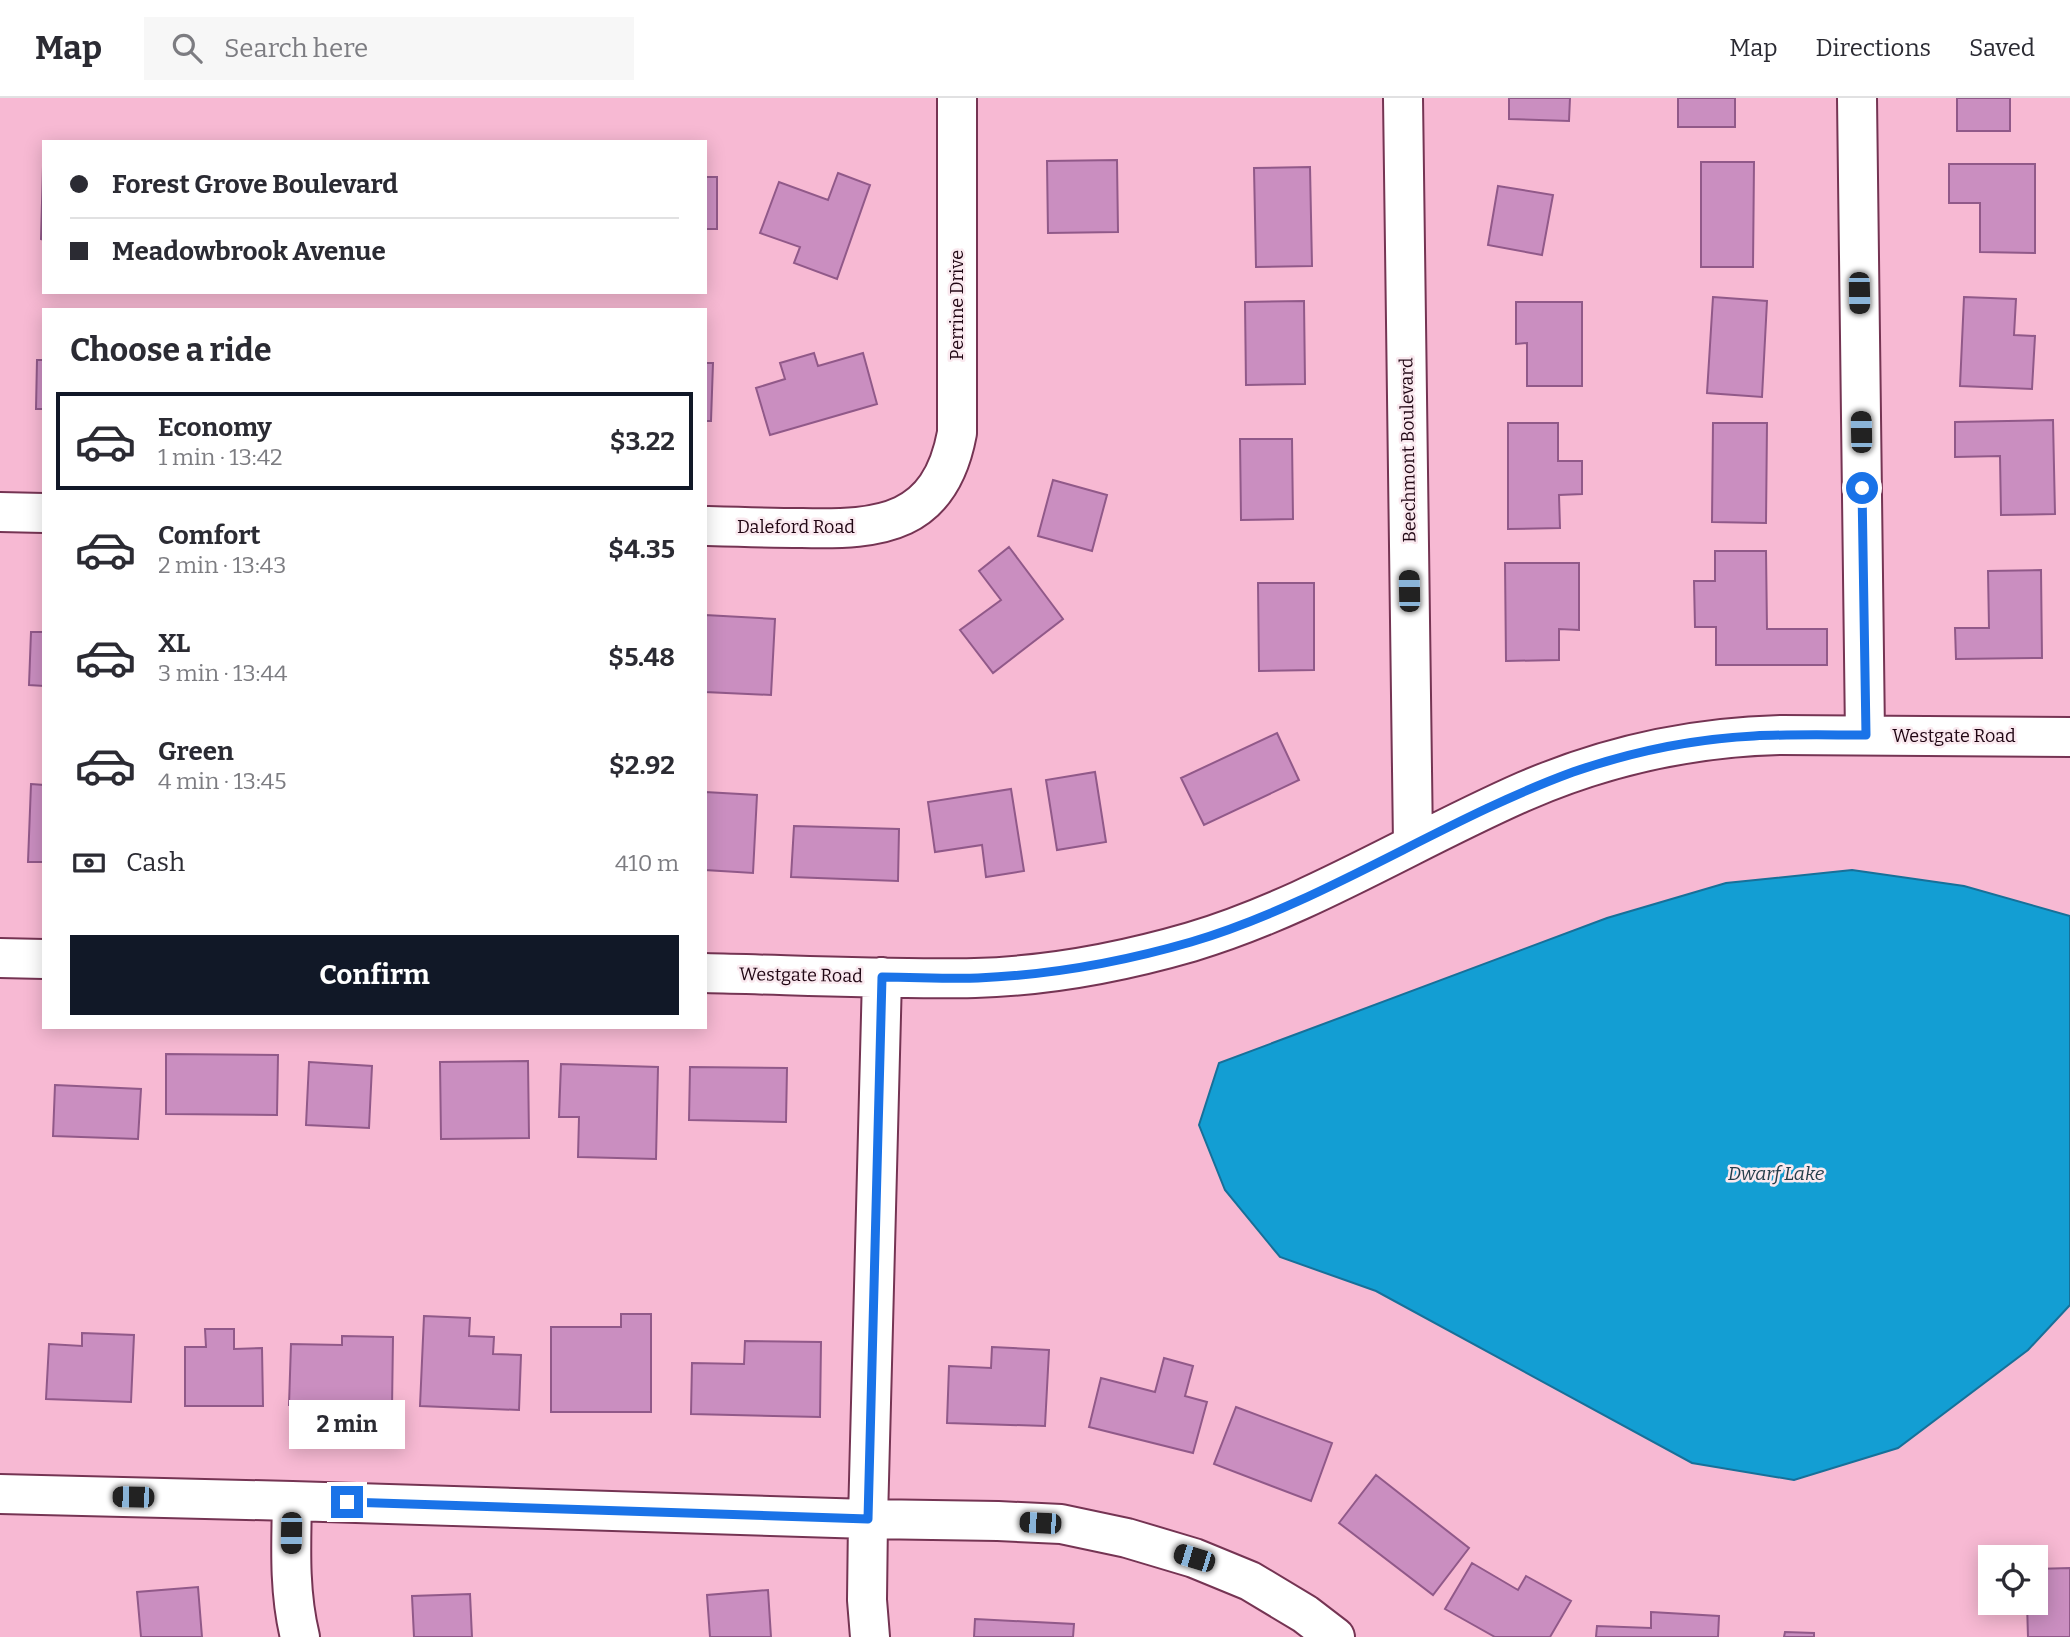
<!DOCTYPE html>
<meta charset="utf-8">
<style>
body{margin:0;font-family:Bitter,serif;background:#f7f7f7;color:#2b2b33;height:100vh;display:flex;flex-direction:column;font-size:26px;white-space:nowrap}
*{box-sizing:border-box;margin:0}
p{font-size:23px;color:#7c7c81}
.icon{flex:none;width:38px;height:38px;fill:none;stroke:currentColor;stroke-width:2;stroke-linecap:round;stroke-linejoin:round}
.map{position:relative;flex:1;overflow:hidden}
.sheet{position:absolute;left:42px;top:210px;width:665px;height:721px;display:flex;flex-direction:column;background:#fff;border-radius:0px;box-shadow:0 4px 18px #0003}
.sheet>*{flex:none}
.top-card{position:absolute;left:42px;top:42px;width:665px;height:154px;border-radius:0px;box-shadow:0 4px 18px #0003;display:grid;align-content:center;height:154px;padding:0 28px;background:#fff}
.controls{position:absolute;left:1978px;top:1447px;display:grid;gap:14px}
.controls a{display:grid;place-items:center;width:70px;height:70px;border-radius:0px;background:#fff;box-shadow:0 4px 18px #0003;font-size:35px}
.end{position:absolute;width:32px;height:32px;margin:-16px;border:9px solid #1a73e8;background:#fff;box-shadow:0 0 0 4px #fff}
.from{border-radius:50%}
.bubble{position:absolute;height:49px;border-radius:0px;background:#fff;box-shadow:0 4px 18px #0003;font-size:23px;font-weight:700;line-height:49px;text-align:center}
.car{position:absolute;width:21px;height:42px;margin:-21px -10px;border-radius:9px;box-shadow:0 0 5px 2px #0007;background:linear-gradient(#222 24%,#8ab4d8 0 40%,#222 0 76%,#8ab4d8 0 86%,#222 0)}
.top-card b{display:flex;align-items:center;gap:24px;height:66px;font-size:26px}
.top-card b+b{border-top:2px solid #e1e1e2}
.top-card i{width:18px;height:18px;background:#2b2b33}
ul{padding:0;list-style:none}
li{display:flex;align-items:center;gap:21px;height:98px;margin:0 14px 10px;padding:0 14px;border:4px solid transparent;border-radius:0px}
li div{flex:1}
li b{display:block;font-size:26px}
li em{font-style:normal;font-weight:700}
li.active{border-color:#111827}
li>.icon{width:63px;height:63px;stroke-width:1.5}
h2{padding:0 28px;font-size:32px;line-height:84px}
.pay{display:flex;align-items:center;gap:18px;height:77px;padding:0 28px;font-size:26px}
.pay p{margin-inline-start:auto}
.action{display:flex;gap:14px;margin-top:auto;padding:14px 28px}
.action a{flex:1;height:80px;border-radius:0px;background:#111827;color:#fff;font-size:28px;font-weight:700;line-height:80px;text-align:center}
header{display:flex;align-items:center;gap:42px;box-sizing:border-box;height:98px;padding:0 35px;background:#fff;border-bottom:2px solid #e1e1e2}
header strong{font-size:33px}
nav{display:flex;gap:38px;margin-inline-start:auto;font-size:24px}
.search{width:490px;height:63px;background:#f7f7f7;display:flex;align-items:center;gap:18px;box-sizing:border-box;padding:0 24px;border-radius:0px;color:#7c7c81;font-size:26px}
.map>svg:first-child{display:block}
</style>
<header>
<strong>Map</strong>
<div class="search"><svg class="icon" aria-label="search" viewBox="0 0 24 24"><circle cx="10" cy="10" r="6"/><path d="M15 15l6 6"/></svg>Search here</div>
<nav><a>Map</a><a>Directions</a><a>Saved</a></nav>
</header>
<div class="map">
<svg width="2070" height="1539" viewBox="0 0 2070 1539">
<rect width="100%" height="100%" fill="#f7b9d3"/>
<path fill="#139ed3" stroke="#177099" stroke-width="2" d="M 1852,772 L 1964,788 L 2070,818 L 2070,1207 L 2028,1252 L 1898,1350 L 1794,1382 L 1692,1365 L 1376,1193 L 1280,1159 L 1225,1092 L 1199,1027 L 1219,965 L 1607,820 L 1726,785 Z"/>
<path fill="#ca8ec0" stroke="#915989" stroke-width="2" d="M 1509,0 L 1570,0 L 1569,23 L 1509,21 Z
M 1678,0 L 1735,0 L 1735,29 L 1678,29 Z
M 1957,0 L 2010,0 L 2010,33 L 1957,33 Z
M 1117,62 L 1118,134 L 1048,135 L 1047,63 Z
M 1701,64 L 1754,64 L 1753,169 L 1701,169 Z
M 1949,66 L 2035,66 L 2035,155 L 1980,154 L 1980,105 L 1949,105 Z
M 43,68 L 44,68 L 44,142 L 41,141 Z
M 1310,69 L 1312,168 L 1256,169 L 1254,70 Z
M 838,75 L 870,87 L 837,181 L 794,165 L 800,149 L 760,135 L 779,84 L 828,102 Z
M 705,79 L 717,79 L 717,131 L 705,131 Z
M 1498,88 L 1553,97 L 1542,157 L 1488,147 Z
M 1713,199 L 1767,203 L 1762,299 L 1707,295 Z
M 1964,199 L 2016,201 L 2014,237 L 2035,238 L 2032,291 L 1960,288 Z
M 1304,203 L 1305,286 L 1246,287 L 1245,204 Z
M 1516,204 L 1582,204 L 1582,288 L 1527,288 L 1527,245 L 1516,246 Z
M 814,255 L 818,268 L 863,255 L 877,306 L 770,337 L 756,290 L 785,281 L 780,265 Z
M 37,262 L 44,262 L 44,311 L 36,311 Z
M 705,265 L 713,265 L 711,323 L 705,323 Z
M 2053,322 L 2055,416 L 2001,417 L 2000,358 L 1955,359 L 1955,324 Z
M 1508,325 L 1558,325 L 1558,363 L 1582,363 L 1582,396 L 1559,397 L 1560,430 L 1508,431 Z
M 1713,325 L 1767,325 L 1766,425 L 1712,424 Z
M 1240,341 L 1292,341 L 1293,421 L 1241,422 Z
M 1053,382 L 1107,397 L 1092,453 L 1038,438 Z
M 1009,449 L 1063,521 L 993,575 L 960,532 L 1001,502 L 979,473 Z
M 1715,453 L 1766,453 L 1767,531 L 1827,531 L 1827,567 L 1716,567 L 1716,529 L 1695,529 L 1694,483 L 1715,483 Z
M 1505,465 L 1579,465 L 1579,532 L 1559,531 L 1559,562 L 1506,563 Z
M 2041,472 L 2042,560 L 1956,561 L 1955,530 L 1989,530 L 1988,473 Z
M 1258,485 L 1314,485 L 1314,572 L 1259,573 Z
M 705,517 L 775,521 L 771,597 L 705,594 Z
M 31,534 L 44,534 L 44,588 L 29,587 Z
M 1277,635 L 1299,682 L 1204,727 L 1181,680 Z
M 1095,674 L 1106,744 L 1057,752 L 1046,682 Z
M 31,686 L 44,687 L 44,764 L 28,764 Z
M 1011,691 L 1024,773 L 986,779 L 982,747 L 935,754 L 928,704 Z
M 705,694 L 757,697 L 753,775 L 705,772 Z
M 794,728 L 899,731 L 898,783 L 791,779 Z
M 166,956 L 278,957 L 277,1017 L 166,1016 Z
M 528,963 L 529,1040 L 441,1041 L 440,964 Z
M 309,964 L 372,968 L 369,1030 L 306,1027 Z
M 561,966 L 658,969 L 656,1061 L 578,1059 L 579,1019 L 559,1019 Z
M 690,969 L 787,970 L 786,1024 L 689,1022 Z
M 55,987 L 141,991 L 138,1041 L 53,1038 Z
M 621,1216 L 651,1216 L 651,1314 L 551,1314 L 551,1229 L 621,1229 Z
M 424,1218 L 470,1220 L 469,1238 L 494,1239 L 493,1256 L 521,1257 L 519,1312 L 420,1308 Z
M 205,1231 L 234,1231 L 234,1251 L 262,1250 L 263,1308 L 185,1308 L 185,1249 L 206,1249 Z
M 82,1235 L 134,1237 L 131,1304 L 46,1301 L 49,1246 L 82,1248 Z
M 342,1238 L 393,1239 L 392,1310 L 289,1307 L 291,1246 L 342,1247 Z
M 745,1243 L 821,1244 L 820,1319 L 691,1316 L 692,1265 L 744,1266 Z
M 992,1249 L 1049,1252 L 1045,1328 L 947,1325 L 949,1268 L 991,1270 Z
M 1164,1260 L 1193,1268 L 1185,1298 L 1207,1304 L 1193,1355 L 1089,1329 L 1101,1280 L 1155,1294 Z
M 1236,1309 L 1332,1345 L 1311,1403 L 1214,1366 Z
M 1376,1377 L 1469,1450 L 1433,1497 L 1339,1425 Z
M 1472,1465 L 1518,1492 L 1526,1478 L 1571,1503 L 1550,1539 L 1495,1539 L 1445,1511 Z
M 2070,1470 L 2070,1539 L 2028,1539 L 2027,1505 L 2035,1505 L 2035,1471 Z
M 198,1489 L 202,1539 L 141,1539 L 137,1494 Z
M 768,1492 L 771,1539 L 710,1539 L 707,1497 Z
M 470,1496 L 472,1539 L 414,1539 L 412,1498 Z
M 1651,1514 L 1719,1518 L 1718,1539 L 1596,1539 L 1597,1528 L 1651,1530 Z
M 975,1521 L 1074,1526 L 1073,1539 L 974,1539 Z
M 1785,1534 L 1814,1535 L 1814,1539 L 1784,1539 Z"/>
<g fill="none" stroke-linecap="round" stroke-linejoin="round">
<g stroke="#753453" stroke-width="42">
<path id="minor" d="M 1403,0 L 1413,746
M 1857,0 L 1865,637
M 0,414 L 44,415
M 705,428 C 738,429 770,430 802,430 C 882,432 940,426 957,335 L 957,0
M 0,860 L 44,861
M 705,875 C 795,877 886,882 975,880 C 1048,878 1122,864 1191,844 C 1308,809 1413,742 1525,693 C 1606,658 1693,639 1782,637 L 2070,639
M 0,1396 L 292,1403 L 868,1421 L 998,1423 L 1061,1426 L 1127,1440 L 1194,1460 L 1250,1483 L 1305,1516 L 1335,1539
M 292,1403 C 291,1449 289,1494 300,1539
M 870,1539 L 867,1502 L 868,1421 L 882,879"/>
</g>
<use href="#minor" stroke="#fff" stroke-width="38"/>
</g>
<g fill="none" stroke-linecap="round" stroke-linejoin="round">
<path stroke="#1a73e8" stroke-width="9" d="M 347,1404 L 868,1421 L 882,879 C 914,879 946,881 978,880 C 1050,877 1122,864 1191,844 C 1325,804 1442,722 1573,674 C 1631,654 1693,641 1754,638 C 1791,636 1829,637 1866,637 L 1862,390"/>
</g>
<g text-anchor="middle" stroke-width="5" stroke-linejoin="round" paint-order="stroke">
<g font-size="18" fill="#200613" stroke="#fae9ef">
<text transform="translate(957 207) rotate(-90)" y="6">Perrine Drive</text>
<text transform="translate(1408 352) rotate(-91)" y="6">Beechmont Boulevard</text>
<text x="796" y="435">Daleford Road</text>
<text x="1954" y="644">Westgate Road</text>
<text transform="translate(801 877) rotate(1)" y="6">Westgate Road</text>
</g>
<g font-size="19" font-style="italic" fill="#243d4a" stroke="#fae9ef">
<text x="1776" y="1082">Dwarf Lake</text>
</g>
</g>
</svg>
<div class="controls">
<a><svg class="icon" aria-label="locate" viewBox="0 0 24 24"><circle cx="12" cy="12" r="6"/><path d="M12 2v4M12 18v4M2 12h4M18 12h4"/></svg></a>
</div>
<i class="end from" style="left:1862px;top:390px"></i>
<i class="end" style="left:347px;top:1404px"></i>
<div class="bubble" style="left:289px;top:1302px;width:116px">2 min</div>
<i class="car" style="left:1859px;top:195px;rotate:179deg"></i>
<i class="car" style="left:1861px;top:334px;rotate:359deg"></i>
<i class="car" style="left:1409px;top:493px;rotate:359deg"></i>
<i class="car" style="left:133px;top:1399px;rotate:271deg"></i>
<i class="car" style="left:1040px;top:1425px;rotate:273deg"></i>
<i class="car" style="left:291px;top:1435px;rotate:181deg"></i>
<i class="car" style="left:1194px;top:1460px;rotate:287deg"></i>
<div class="top-card">
<b><i class="from"></i>Forest Grove Boulevard</b>
<b><i></i>Meadowbrook Avenue</b>
</div>
<section class="sheet">
<h2>Choose a ride</h2>
<ul>
<li class="active"><svg class="icon" aria-label="car" viewBox="0 0 24 24"><path d="M5 17H2v-5l4-1 3-4h7l3 4 3 1v5h-3M9 17h6M6 11h13"/><circle cx="7" cy="17" r="2"/><circle cx="17" cy="17" r="2"/></svg><div><b>Economy</b><p>1 min · 13:42</p></div><em>$3.22</em></li>
<li><svg class="icon" aria-label="car" viewBox="0 0 24 24"><path d="M5 17H2v-5l4-1 3-4h7l3 4 3 1v5h-3M9 17h6M6 11h13"/><circle cx="7" cy="17" r="2"/><circle cx="17" cy="17" r="2"/></svg><div><b>Comfort</b><p>2 min · 13:43</p></div><em>$4.35</em></li>
<li><svg class="icon" aria-label="car" viewBox="0 0 24 24"><path d="M5 17H2v-5l4-1 3-4h7l3 4 3 1v5h-3M9 17h6M6 11h13"/><circle cx="7" cy="17" r="2"/><circle cx="17" cy="17" r="2"/></svg><div><b>XL</b><p>3 min · 13:44</p></div><em>$5.48</em></li>
<li><svg class="icon" aria-label="car" viewBox="0 0 24 24"><path d="M5 17H2v-5l4-1 3-4h7l3 4 3 1v5h-3M9 17h6M6 11h13"/><circle cx="7" cy="17" r="2"/><circle cx="17" cy="17" r="2"/></svg><div><b>Green</b><p>4 min · 13:45</p></div><em>$2.92</em></li>
</ul>
<div class="pay"><svg class="icon" aria-label="cash" viewBox="0 0 24 24"><path d="M3 7h18v10H3z"/><circle cx="12" cy="12" r="2"/></svg>Cash<p>410 m</p></div>
<div class="action"><a>Confirm</a></div>
</section>
</div>
